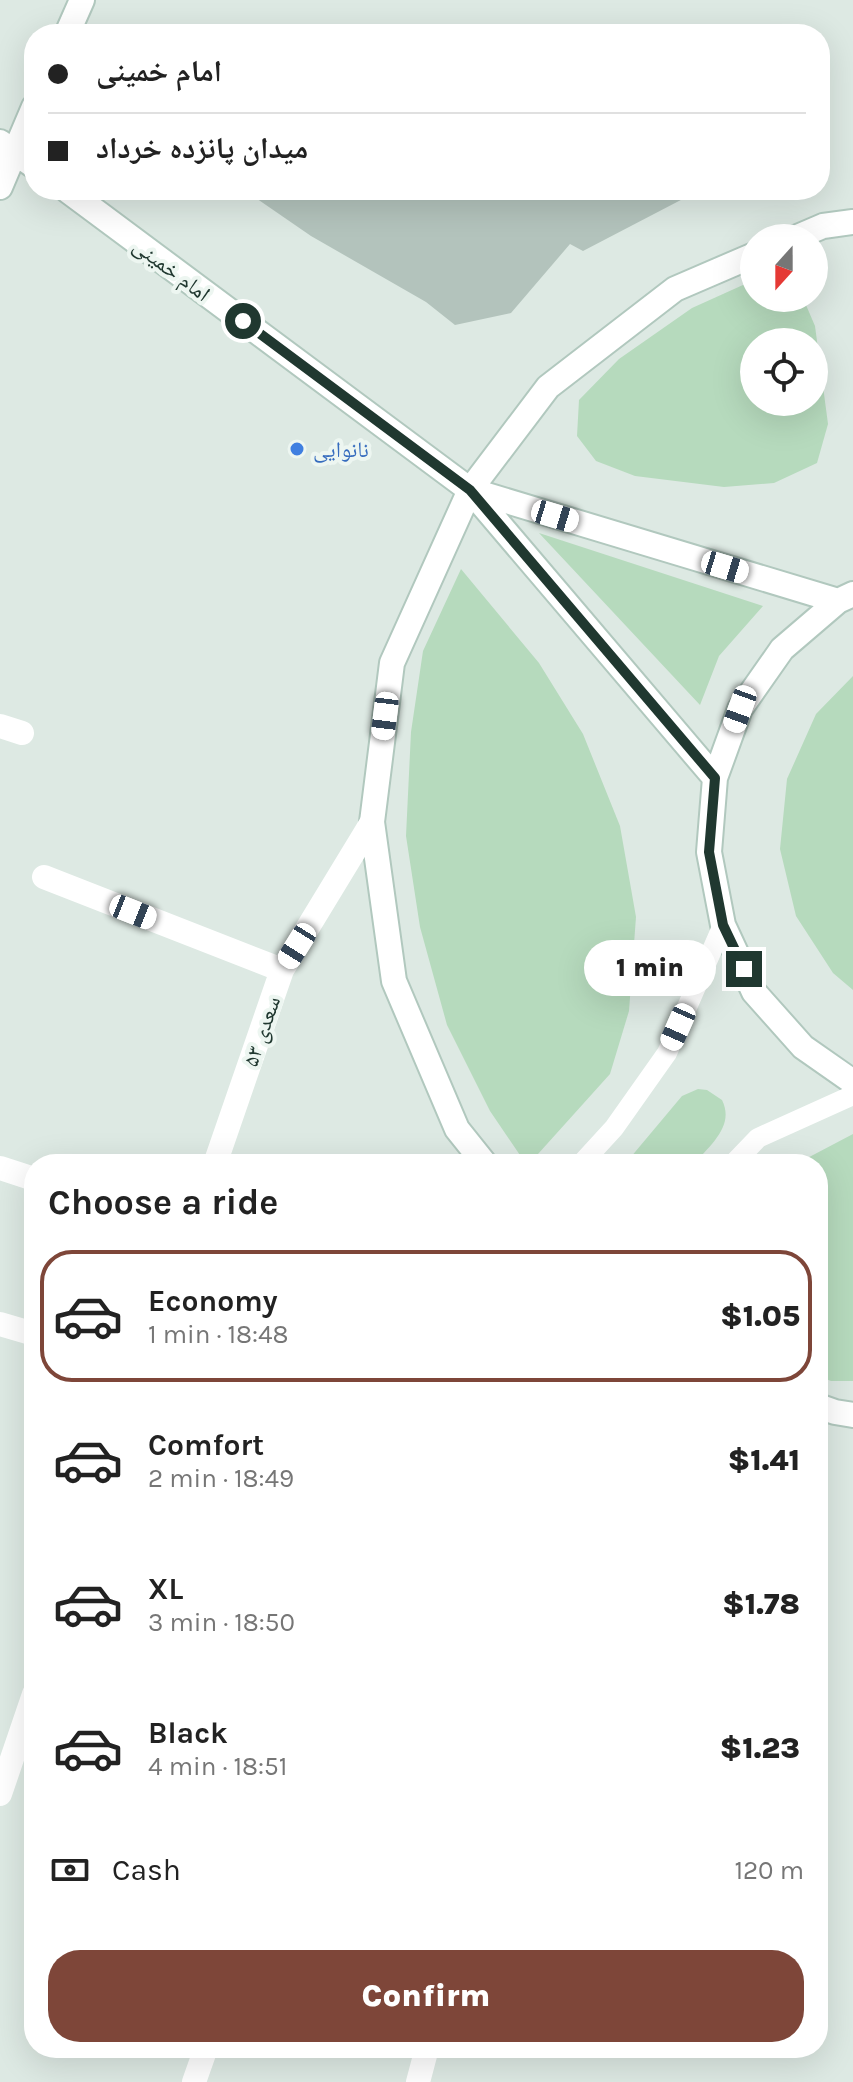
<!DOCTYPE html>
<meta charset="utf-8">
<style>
body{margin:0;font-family:Karla,"Noto Naskh Arabic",sans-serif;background:#f6f6f6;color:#222;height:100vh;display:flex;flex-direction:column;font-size:30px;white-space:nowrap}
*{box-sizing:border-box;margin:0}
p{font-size:26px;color:#767676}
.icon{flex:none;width:44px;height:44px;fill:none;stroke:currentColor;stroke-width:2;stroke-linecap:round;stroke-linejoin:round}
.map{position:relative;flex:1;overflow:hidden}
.side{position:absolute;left:24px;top:1154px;width:804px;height:904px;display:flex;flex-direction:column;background:#fff;border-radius:32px;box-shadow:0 8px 32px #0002}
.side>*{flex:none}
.top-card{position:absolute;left:24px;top:24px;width:806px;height:176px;border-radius:32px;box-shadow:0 8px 32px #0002;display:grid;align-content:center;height:176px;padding:0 24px;background:#fff}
.needle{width:52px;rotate:201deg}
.fabs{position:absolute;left:740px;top:224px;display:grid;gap:16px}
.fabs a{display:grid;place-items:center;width:88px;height:88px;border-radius:50%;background:#fff;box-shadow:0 8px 32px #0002;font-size:40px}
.end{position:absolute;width:36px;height:36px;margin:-18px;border:10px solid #203830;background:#fff;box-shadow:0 0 0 4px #fff}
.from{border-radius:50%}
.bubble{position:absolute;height:56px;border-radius:28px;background:#fff;box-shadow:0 8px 32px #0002;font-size:26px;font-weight:800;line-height:56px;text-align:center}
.car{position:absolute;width:24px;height:48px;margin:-24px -12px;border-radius:10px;box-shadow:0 0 6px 2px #0007;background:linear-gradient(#fff 24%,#345 0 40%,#fff 0 76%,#345 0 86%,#fff 0)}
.top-card b{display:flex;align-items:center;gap:28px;height:76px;font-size:30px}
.top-card b+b{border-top:2px solid #e0e0e0}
.top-card i{width:20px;height:20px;background:#222}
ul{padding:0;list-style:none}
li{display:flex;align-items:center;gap:24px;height:132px;margin:0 16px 12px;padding:0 8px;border:4px solid transparent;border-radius:32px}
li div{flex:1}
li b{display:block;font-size:30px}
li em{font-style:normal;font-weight:800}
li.on{border-color:#7e4639}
li>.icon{width:72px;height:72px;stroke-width:1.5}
h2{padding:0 24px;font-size:36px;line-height:96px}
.pay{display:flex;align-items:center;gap:20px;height:88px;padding:0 24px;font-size:30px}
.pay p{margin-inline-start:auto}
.cta{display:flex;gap:16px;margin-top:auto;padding:16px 24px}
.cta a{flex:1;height:92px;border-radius:32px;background:#7e4639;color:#fff;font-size:32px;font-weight:800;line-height:92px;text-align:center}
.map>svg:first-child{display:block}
</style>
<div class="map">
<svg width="853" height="2082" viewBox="0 0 853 2082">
<rect width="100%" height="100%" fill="#dde9e3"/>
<path fill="#b6dabd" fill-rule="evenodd" d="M 754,280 L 754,298 L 803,298 L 815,326 L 828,424 L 817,463 L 774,483 L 724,487 L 635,476 L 596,461 L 577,436 L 579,400 L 619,359 L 692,308 ZM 754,342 L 814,342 L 814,402 L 754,402 Z
M 539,533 L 763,606 L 719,656 L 700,705 Z
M 461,569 L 539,663 L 583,734 L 620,826 L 636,917 L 629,1011 L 610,1074 L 529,1164 L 526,1164 L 490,1111 L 447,1025 L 420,927 L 406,836 L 411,732 L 423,651 Z
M 853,676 L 853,990 L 833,973 L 796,916 L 780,849 L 787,779 L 816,714 Z
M 698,1089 L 707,1090 L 722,1100 C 735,1126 710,1145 694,1164 L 625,1164 L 682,1096 Z
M 853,1134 L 853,1381 L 831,1381 L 818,1376 L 818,1164 L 796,1164 Z"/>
<path fill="#b3c3bc" d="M 244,190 L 700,190 L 583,251 L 570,244 L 511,313 L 455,325 L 426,302 L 311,236 Z"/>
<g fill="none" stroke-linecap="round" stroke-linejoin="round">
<g stroke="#b1c8be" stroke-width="28">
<path id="secondary" d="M 67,34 L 82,0
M 0,142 L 34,166
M 0,187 L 34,107
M 67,190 L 470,490 L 715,778
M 795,238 L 823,226 L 853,222
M 470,490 L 838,601
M 853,594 L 838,601 L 782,649 L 740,709 L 715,778 L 709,852 L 723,925 L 754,992 L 803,1047 L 853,1082
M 485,1164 L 457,1129 L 394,981 L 372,822 L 392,663 L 470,490 L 548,387 L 675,289 L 754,255
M 818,1406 L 835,1412 L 853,1415"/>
</g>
<path stroke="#fff" stroke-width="20" d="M 581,1164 L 614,1128 L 667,1053 L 723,925
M 733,1164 L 758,1138 L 853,1095"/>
<path stroke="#fff" stroke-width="24" d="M 0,726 L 22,733
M 44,877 L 282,970
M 215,1164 L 282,970 L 372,822
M 0,1168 L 34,1179
M 0,1324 L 34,1334
M 0,1794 L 34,1694
M 194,2082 L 206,2048
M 418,2082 L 427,2048"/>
<use href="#secondary" stroke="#fff" stroke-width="24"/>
</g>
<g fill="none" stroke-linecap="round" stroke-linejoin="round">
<path stroke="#203830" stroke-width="10" d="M 243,321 L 470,490 L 715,778 L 709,852 L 723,925 L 744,969"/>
</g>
<circle fill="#3f7fe0" stroke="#edf6f1" stroke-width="3" cx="297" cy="449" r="8"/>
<g text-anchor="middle" stroke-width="8" stroke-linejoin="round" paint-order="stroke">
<g font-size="22" fill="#203830" stroke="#edf6f1">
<text transform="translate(172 269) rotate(37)" y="8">امام خمینی</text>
<text transform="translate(261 1031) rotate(-71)" y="8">سعدی ۵۳</text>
</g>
<g font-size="22" fill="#366cbe" stroke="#edf6f1" text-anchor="start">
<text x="313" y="457">نانوایی</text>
</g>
</g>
</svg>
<div class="fabs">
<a><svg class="needle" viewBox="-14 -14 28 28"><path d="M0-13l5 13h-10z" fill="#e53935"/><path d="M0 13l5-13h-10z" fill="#767676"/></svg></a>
<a><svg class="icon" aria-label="locate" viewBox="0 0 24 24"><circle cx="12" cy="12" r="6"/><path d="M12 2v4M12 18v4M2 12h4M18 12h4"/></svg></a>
</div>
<i class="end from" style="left:243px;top:321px"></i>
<i class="end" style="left:744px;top:969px"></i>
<div class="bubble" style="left:584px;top:940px;width:132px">1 min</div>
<i class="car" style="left:555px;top:516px;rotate:107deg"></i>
<i class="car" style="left:725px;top:567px;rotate:107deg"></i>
<i class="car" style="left:740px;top:709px;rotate:200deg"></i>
<i class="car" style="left:385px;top:716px;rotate:187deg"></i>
<i class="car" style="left:133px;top:912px;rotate:112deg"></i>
<i class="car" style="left:297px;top:946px;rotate:212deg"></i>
<i class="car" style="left:678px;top:1027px;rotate:204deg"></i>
<div class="top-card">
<b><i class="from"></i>امام خمینی</b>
<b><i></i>میدان پانزده خرداد</b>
</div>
<section class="side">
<h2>Choose a ride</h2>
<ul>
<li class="on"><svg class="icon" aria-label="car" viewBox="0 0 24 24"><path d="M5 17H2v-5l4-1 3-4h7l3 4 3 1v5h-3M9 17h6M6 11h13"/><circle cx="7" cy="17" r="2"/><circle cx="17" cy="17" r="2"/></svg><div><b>Economy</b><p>1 min · 18:48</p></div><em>$1.05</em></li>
<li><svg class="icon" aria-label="car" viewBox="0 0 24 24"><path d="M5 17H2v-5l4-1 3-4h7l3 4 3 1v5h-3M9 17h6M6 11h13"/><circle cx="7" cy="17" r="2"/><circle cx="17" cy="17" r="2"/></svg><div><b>Comfort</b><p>2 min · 18:49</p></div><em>$1.41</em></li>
<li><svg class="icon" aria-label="car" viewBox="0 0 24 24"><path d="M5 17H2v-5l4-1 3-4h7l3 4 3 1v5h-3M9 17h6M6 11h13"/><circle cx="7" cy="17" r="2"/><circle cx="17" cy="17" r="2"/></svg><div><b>XL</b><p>3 min · 18:50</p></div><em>$1.78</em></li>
<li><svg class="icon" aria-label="car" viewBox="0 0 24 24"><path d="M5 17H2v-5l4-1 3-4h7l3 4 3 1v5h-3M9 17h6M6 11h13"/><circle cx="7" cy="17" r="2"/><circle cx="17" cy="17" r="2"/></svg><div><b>Black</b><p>4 min · 18:51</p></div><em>$1.23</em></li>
</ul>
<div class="pay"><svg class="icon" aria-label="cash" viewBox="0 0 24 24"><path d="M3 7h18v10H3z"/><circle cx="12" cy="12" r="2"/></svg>Cash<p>120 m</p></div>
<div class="cta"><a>Confirm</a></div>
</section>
</div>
